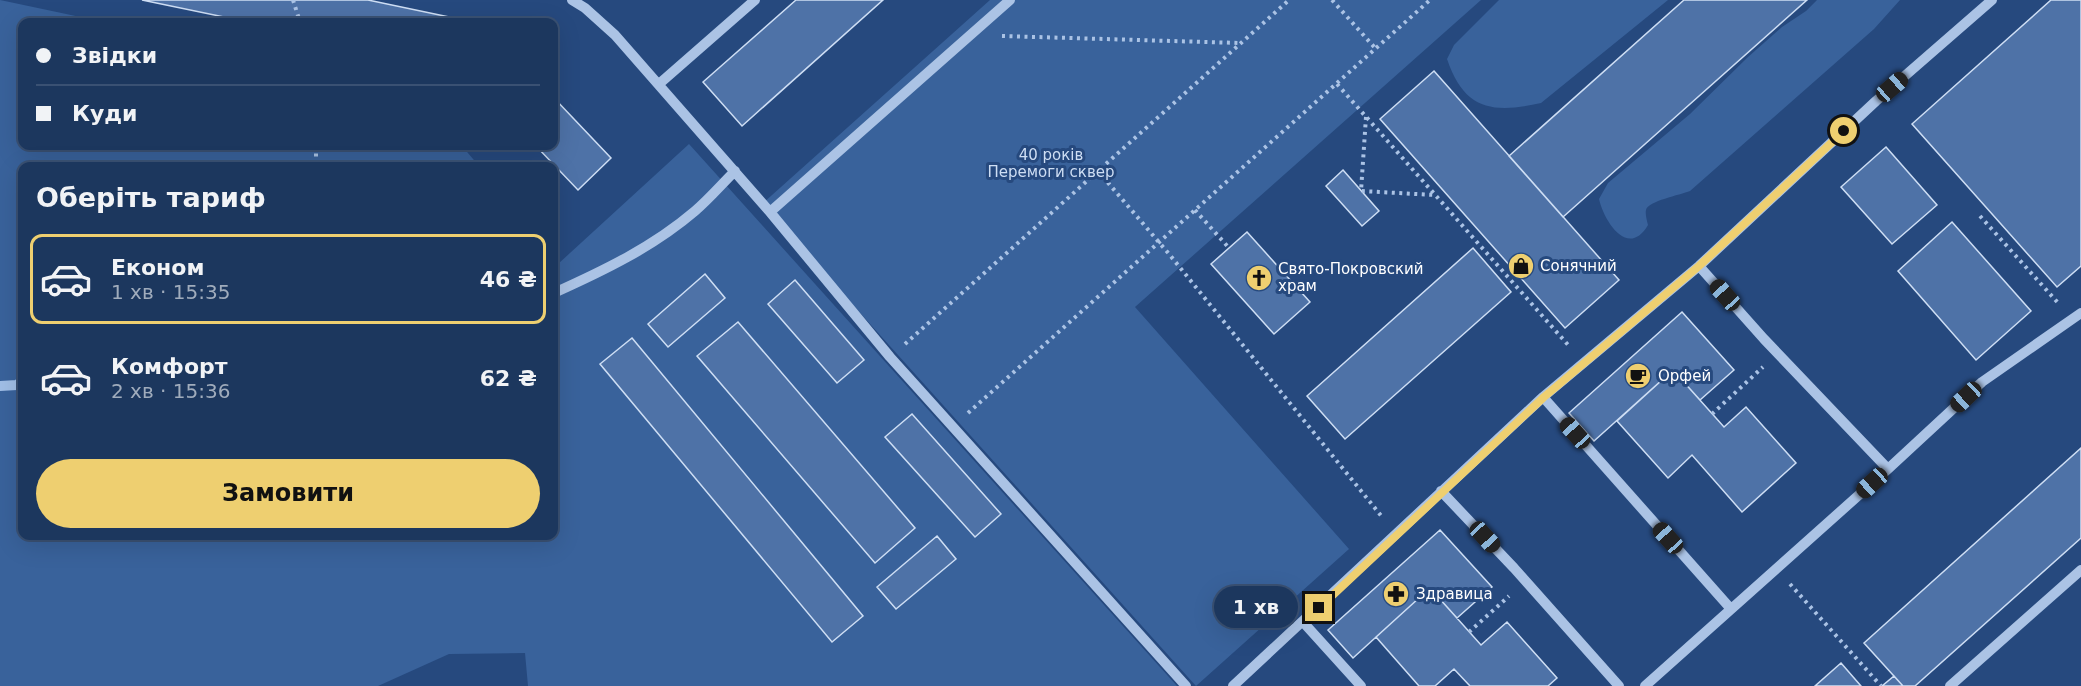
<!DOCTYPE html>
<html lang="uk">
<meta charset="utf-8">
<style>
body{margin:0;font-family:"DejaVu Sans",sans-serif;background:#253f64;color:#f1f3f6;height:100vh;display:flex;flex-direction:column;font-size:22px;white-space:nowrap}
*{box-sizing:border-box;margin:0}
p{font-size:20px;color:#a0acbc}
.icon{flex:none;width:33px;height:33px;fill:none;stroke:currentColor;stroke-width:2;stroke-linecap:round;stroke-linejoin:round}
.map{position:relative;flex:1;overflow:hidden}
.side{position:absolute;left:18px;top:162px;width:540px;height:378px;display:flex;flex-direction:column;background:#1c375e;border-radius:12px;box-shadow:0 6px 24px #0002,0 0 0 2px #3a5173}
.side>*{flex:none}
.hud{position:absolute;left:18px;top:18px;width:540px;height:132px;border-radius:12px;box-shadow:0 6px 24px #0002,0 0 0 2px #3a5173;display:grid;align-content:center;height:132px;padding:0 18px;background:#1c375e}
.end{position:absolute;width:27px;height:27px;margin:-14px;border:8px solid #eecf70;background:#111;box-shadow:0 0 0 3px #111}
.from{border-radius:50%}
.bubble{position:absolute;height:42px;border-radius:21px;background:#1c375e;box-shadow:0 6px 24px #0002,0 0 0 2px #3a5173;font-size:20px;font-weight:800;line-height:42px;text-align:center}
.car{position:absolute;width:18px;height:36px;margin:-18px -9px;border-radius:8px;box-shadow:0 0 4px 2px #0007;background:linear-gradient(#222 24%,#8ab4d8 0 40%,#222 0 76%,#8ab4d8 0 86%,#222 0)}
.hud b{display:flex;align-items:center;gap:21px;height:57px;font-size:22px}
.hud b+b{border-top:2px solid #3a5173}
.hud i{width:15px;height:15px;background:#f1f3f6}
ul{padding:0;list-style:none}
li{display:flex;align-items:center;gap:18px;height:90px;margin:0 12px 9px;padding:0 6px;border:3px solid transparent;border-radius:12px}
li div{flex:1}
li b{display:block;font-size:22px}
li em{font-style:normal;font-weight:800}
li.selected{border-color:#eecf70}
li>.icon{width:54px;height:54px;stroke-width:1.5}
h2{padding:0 18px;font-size:27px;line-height:72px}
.action{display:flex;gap:12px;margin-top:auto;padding:12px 18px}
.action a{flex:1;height:69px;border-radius:36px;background:#eecf70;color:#111;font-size:24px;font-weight:800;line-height:69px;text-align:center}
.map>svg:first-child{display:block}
</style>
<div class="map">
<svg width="2081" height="686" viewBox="0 0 2081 686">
<rect width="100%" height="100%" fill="#26497e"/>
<path fill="#39629b" d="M 0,0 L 104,22 L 22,22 L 22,146 L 462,146 L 479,166 L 22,166 L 22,536 L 554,536 L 554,260 L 558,264 L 689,144 L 1177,686 L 528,686 L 525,653 L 449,654 L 378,686 L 0,686 Z
M 990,0 L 1481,0 L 1135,307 L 1349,549 L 1196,686 L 762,204 Z
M 1499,0 L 1668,0 L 1541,103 C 1493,114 1464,110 1447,59 L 1454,45 Z
M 1817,0 L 1900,0 L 1874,29 L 1690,191 C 1680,195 1648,201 1646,210 C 1645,214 1647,221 1648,225 C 1628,259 1604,221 1599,199 L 1608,183 L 1690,114 L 1748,57 L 1782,27 L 1806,11 Z"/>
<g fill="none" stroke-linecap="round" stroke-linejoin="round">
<path stroke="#a0bee6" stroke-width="10" d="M 0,386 L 17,385 L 22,381"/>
</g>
<path fill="#4e72a7" stroke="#cedef4" stroke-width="1.5" d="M 142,0 L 368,0 L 473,22 L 248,22 Z
M 796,0 L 883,0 L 742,126 L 703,82 Z
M 1684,0 L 1807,0 L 1563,217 L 1509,156 Z
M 2051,0 L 2081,0 L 2081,266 L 2057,287 L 1912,124 Z
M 1434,71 L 1619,280 L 1565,328 L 1380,119 Z
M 554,98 L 611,158 L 578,190 L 536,146 L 554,146 Z
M 1886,147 L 1937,205 L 1892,244 L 1841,187 Z
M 1343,170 L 1379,211 L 1362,226 L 1326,186 Z
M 1952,222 L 2031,311 L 1976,360 L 1898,271 Z
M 1247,232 L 1310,302 L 1274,334 L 1211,264 Z
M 1473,248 L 1511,292 L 1345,439 L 1307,396 Z
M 705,274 L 725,298 L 668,347 L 648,324 Z
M 795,280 L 864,360 L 837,383 L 768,304 Z
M 1682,312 L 1734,370 L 1700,400 L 1673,370 L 1594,441 L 1569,413 Z
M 738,322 L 915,528 L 875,563 L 697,356 Z
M 632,338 L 863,616 L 832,642 L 600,364 Z
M 1673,370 L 1724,427 L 1746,407 L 1796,463 L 1742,512 L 1692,455 L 1668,478 L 1617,421 Z
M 912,414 L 1001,514 L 975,537 L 885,437 Z
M 2081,448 L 2081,538 L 1915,686 L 1903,686 L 1864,643 Z
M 1440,530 L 1492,587 L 1457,618 L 1430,588 L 1353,658 L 1328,630 Z
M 937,536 L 956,559 L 896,609 L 877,587 Z
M 1430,588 L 1481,645 L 1507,622 L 1557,678 L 1548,686 L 1470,686 L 1454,669 L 1435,686 L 1419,686 L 1376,637 Z
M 1841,663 L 1861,686 L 1815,686 Z
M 1894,676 L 1903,686 L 1882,686 Z"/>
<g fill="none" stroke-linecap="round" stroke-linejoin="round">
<path stroke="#abc3e5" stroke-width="4" stroke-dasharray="3 4.5" stroke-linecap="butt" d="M 293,0 L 300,22
M 1332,0 L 1376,49
M 1002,36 L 1240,43
M 1337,84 L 1569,346
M 1366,117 L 1361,191 L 1435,195
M 316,146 L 316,166
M 1098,171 L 1169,254 L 1383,518
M 1195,210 L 1229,248
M 1980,216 L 2059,304
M 905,344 L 1289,0
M 968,413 L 1430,0
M 1712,414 L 1763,367
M 1790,584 L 1881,686
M 1469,632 L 1509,596"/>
<path stroke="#abc3e5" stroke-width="10" d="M 572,0 L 585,8 L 615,35 L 770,212 L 890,357 L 1186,686
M 659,84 L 755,0
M 770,212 L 1010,0
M 1699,266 L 1764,339 L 1888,469
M 554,293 C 603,271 653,247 695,211 C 709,199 721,185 735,171
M 1543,397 L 1731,609
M 1441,491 L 1514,568 L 1619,686
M 1303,622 L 1361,686
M 1233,686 L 1543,397 L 1699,266 L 1876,101 L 1992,0
M 1645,686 L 1888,469 L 1982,382 L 2081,313
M 1950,686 L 2081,570"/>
</g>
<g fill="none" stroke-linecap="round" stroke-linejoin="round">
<path stroke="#eecf70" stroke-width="8" d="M 1319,608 L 1544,397 L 1699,266 L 1844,131"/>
</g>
<defs>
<g id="shop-disc" transform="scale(1.35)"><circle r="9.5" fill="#eecf70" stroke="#26497e"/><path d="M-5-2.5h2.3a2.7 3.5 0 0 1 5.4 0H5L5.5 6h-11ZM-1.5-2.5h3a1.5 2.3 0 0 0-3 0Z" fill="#111"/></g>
<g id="church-disc" transform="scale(1.35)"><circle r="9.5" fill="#eecf70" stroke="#26497e"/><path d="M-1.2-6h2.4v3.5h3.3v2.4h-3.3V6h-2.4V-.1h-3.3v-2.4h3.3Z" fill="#111"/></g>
<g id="cafe-disc" transform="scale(1.35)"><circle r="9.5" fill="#eecf70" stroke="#26497e"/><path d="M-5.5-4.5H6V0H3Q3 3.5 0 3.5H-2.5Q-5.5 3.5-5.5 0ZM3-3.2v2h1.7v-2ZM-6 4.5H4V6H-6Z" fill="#111"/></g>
<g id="pharmacy-disc" transform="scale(1.35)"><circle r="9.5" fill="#eecf70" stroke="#26497e"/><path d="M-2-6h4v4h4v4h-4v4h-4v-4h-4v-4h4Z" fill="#111"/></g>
</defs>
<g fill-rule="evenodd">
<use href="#shop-disc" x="1521" y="266"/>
<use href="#church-disc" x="1259" y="278"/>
<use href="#cafe-disc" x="1638" y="376"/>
<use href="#pharmacy-disc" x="1396" y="594"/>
</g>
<g text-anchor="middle" stroke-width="6" stroke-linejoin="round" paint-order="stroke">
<g font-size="15" fill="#cedef4" stroke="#26497e">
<text x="1051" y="160">40 років<tspan x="1051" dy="17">Перемоги сквер</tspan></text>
</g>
<g font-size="15" fill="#fff" stroke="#26497e" text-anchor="start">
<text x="1540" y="271">Сонячний</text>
<text x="1278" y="274">Свято-Покровский<tspan x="1278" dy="17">храм</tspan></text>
<text x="1658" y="381">Орфей</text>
<text x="1416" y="599">Здравица</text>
</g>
</g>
</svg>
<i class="end from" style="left:1844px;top:131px"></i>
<i class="end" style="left:1319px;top:608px"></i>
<div class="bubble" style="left:1214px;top:586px;width:84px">1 хв</div>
<i class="car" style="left:1892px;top:87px;rotate:49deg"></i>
<i class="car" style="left:1725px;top:295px;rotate:318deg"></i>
<i class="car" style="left:1966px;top:397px;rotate:227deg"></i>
<i class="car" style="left:1575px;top:433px;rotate:318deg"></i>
<i class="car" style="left:1872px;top:483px;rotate:228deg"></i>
<i class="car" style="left:1485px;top:537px;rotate:137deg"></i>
<i class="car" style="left:1668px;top:538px;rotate:318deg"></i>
<div class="hud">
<b><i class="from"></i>Звідки</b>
<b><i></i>Куди</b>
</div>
<section class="side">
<h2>Оберіть тариф</h2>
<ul>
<li class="selected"><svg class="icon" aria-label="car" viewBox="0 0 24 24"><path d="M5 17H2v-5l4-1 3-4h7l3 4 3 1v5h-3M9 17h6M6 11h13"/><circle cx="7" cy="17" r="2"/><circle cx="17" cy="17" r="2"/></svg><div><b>Економ</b><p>1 хв · 15:35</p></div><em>46 ₴</em></li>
<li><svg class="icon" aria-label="car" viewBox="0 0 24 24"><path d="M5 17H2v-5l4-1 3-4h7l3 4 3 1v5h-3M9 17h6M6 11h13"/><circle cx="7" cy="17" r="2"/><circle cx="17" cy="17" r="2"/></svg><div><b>Комфорт</b><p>2 хв · 15:36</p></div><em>62 ₴</em></li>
</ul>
<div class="action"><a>Замовити</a></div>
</section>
</div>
